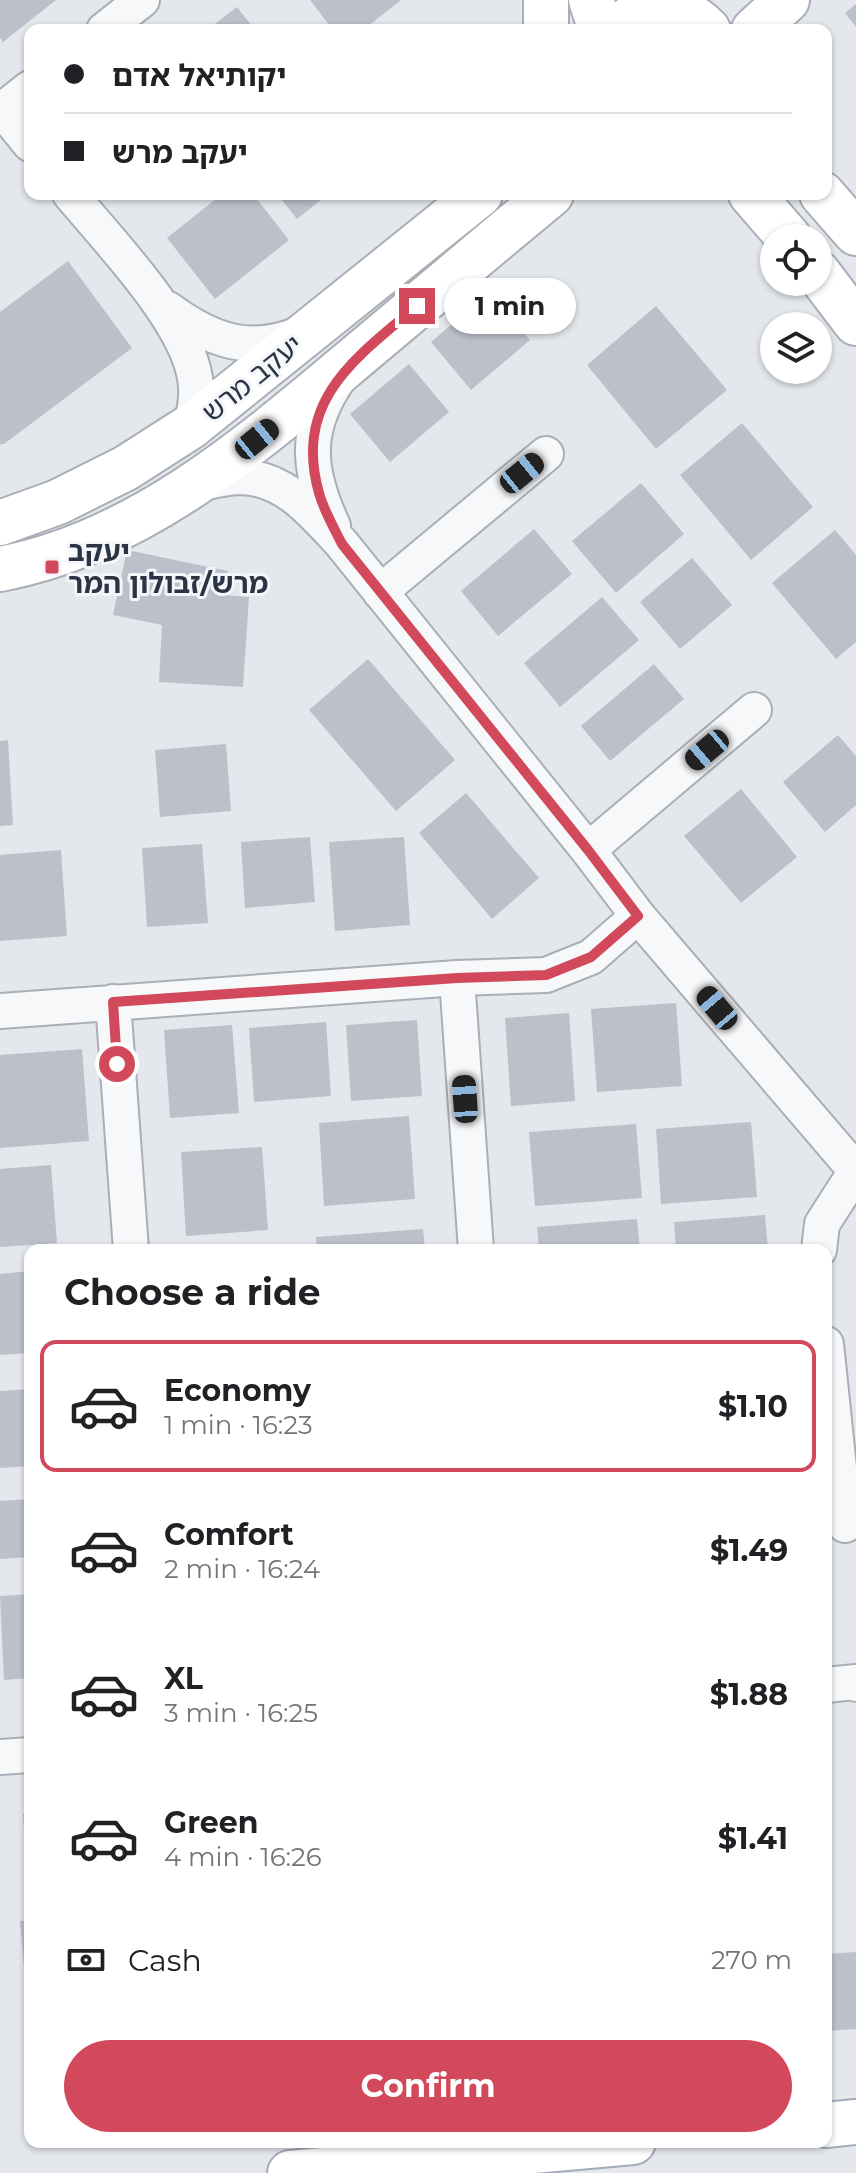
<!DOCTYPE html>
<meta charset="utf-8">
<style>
body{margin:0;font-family:Montserrat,"Noto Sans Hebrew",sans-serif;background:#f6f6f6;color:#202124;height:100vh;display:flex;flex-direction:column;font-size:30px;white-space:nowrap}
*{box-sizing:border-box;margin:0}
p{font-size:26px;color:#757577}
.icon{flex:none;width:44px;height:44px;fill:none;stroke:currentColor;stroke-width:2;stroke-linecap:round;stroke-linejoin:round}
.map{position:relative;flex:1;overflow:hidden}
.side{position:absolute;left:24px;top:1244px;width:808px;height:904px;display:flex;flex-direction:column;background:#fff;border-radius:16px;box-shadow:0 2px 6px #0004}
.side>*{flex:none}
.guide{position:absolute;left:24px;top:24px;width:808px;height:176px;border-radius:16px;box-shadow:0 2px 6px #0004;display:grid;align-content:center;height:176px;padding:0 40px;background:#fff}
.fabs{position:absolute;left:760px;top:224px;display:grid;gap:16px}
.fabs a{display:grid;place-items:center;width:72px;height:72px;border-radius:50%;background:#fff;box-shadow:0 2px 6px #0004;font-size:40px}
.end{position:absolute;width:36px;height:36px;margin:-18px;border:10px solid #d1495b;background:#fff;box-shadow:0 0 0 4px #fff}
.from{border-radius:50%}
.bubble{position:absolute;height:56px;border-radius:28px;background:#fff;box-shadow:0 2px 6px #0004;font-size:26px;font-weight:700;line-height:56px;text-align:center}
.car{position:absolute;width:24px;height:48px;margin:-24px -12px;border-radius:10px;box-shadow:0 0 6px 2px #0007;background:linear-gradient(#222 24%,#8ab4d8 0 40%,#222 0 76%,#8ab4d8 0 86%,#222 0)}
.guide b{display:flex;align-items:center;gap:28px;height:76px;font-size:30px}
.guide b+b{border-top:2px solid #e0e0e0}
.guide i{width:20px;height:20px;background:#202124}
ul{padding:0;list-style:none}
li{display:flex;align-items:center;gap:24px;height:132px;margin:0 16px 12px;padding:0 24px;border:4px solid transparent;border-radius:16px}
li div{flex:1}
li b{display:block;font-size:30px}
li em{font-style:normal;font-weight:700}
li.current{border-color:#d1495b}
li>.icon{width:72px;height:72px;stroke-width:1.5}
h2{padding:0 40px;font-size:36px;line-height:96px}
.pay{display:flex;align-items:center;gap:20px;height:88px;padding:0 40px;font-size:30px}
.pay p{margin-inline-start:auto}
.cta{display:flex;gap:16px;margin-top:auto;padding:16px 40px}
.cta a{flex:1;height:92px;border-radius:48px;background:#d1495b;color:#fff;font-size:32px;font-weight:700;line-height:92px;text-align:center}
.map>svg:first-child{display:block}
</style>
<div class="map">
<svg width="856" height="2173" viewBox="0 0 856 2173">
<rect width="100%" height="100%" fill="#e4e7ec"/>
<path fill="#bbc0ca" d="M 0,0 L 56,0 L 3,42 L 0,38 Z
M 310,0 L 401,0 L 363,30 L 333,30 Z
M 856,4 L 856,27 L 845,13 Z
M 237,7 L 255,30 L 207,30 Z
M 222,194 L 253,194 L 289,240 L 215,299 L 167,238 Z
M 277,194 L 328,194 L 297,219 Z
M 68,261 L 132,348 L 4,444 L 0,444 L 0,312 Z
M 490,292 L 530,340 L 471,390 L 431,342 Z
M 656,306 L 727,390 L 656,449 L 587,365 Z
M 409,364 L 449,412 L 390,462 L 350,414 Z
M 742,423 L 813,507 L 751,560 L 680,475 Z
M 641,483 L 684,534 L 616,593 L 572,541 Z
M 534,529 L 572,574 L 498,636 L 461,591 Z
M 835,530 L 856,555 L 856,642 L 836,659 L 772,583 Z
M 127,550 L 228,571 L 223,595 L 249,597 L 243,687 L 159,682 L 162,625 L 113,615 Z
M 692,558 L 732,605 L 680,649 L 640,602 Z
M 602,597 L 639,640 L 560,707 L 524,663 Z
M 368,659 L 455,760 L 396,811 L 309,710 Z
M 654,664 L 684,699 L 610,761 L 581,726 Z
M 838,735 L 856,756 L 856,805 L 825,832 L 783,782 Z
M 8,740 L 13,825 L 0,826 L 0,741 Z
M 226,744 L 231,811 L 160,817 L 155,750 Z
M 741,789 L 797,857 L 741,903 L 684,836 Z
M 466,793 L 539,878 L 492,919 L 419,833 Z
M 310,837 L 315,902 L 245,908 L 241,842 Z
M 404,837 L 410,925 L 335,931 L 329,842 Z
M 202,844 L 208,923 L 147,927 L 142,848 Z
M 61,850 L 67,936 L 0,941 L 0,855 Z
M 676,1003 L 682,1086 L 597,1092 L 591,1009 Z
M 569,1013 L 575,1101 L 511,1106 L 505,1018 Z
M 417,1020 L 422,1096 L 351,1101 L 346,1025 Z
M 326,1022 L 331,1096 L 254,1102 L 249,1028 Z
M 232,1025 L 239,1113 L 170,1118 L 164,1030 Z
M 82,1049 L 89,1141 L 0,1148 L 0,1055 Z
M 409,1116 L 415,1199 L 324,1206 L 319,1123 Z
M 751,1122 L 757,1197 L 661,1204 L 656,1129 Z
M 636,1124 L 642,1198 L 535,1206 L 529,1132 Z
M 262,1147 L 268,1230 L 186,1236 L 181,1152 Z
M 51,1165 L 57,1243 L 0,1247 L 0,1169 Z
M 765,1215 L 768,1250 L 676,1250 L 674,1222 Z
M 637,1219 L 640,1250 L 539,1250 L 537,1227 Z
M 423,1229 L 425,1250 L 317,1250 L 316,1237 Z
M 30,1271 L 30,1353 L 0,1355 L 0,1274 Z
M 30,1389 L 30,1466 L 0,1468 L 0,1391 Z
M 30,1499 L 30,1557 L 0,1559 L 0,1501 Z
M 30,1594 L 30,1678 L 4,1680 L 0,1596 Z
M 23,1814 L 30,1814 L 30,1880 L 27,1880 Z
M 20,1921 L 30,1921 L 30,1978 L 25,1979 Z
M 856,1952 L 856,2029 L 826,2031 L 826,1954 Z"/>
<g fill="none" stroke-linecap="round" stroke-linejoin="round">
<g stroke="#a9aeb7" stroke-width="38">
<path id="street" d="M 104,30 L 142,0
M 0,107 L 30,144
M 2,110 L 30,88
M 70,194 C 108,240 186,320 195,378 C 198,395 195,412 190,427
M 168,309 C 213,342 251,355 304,332
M 198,484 C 212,481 227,477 241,477 C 286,478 314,514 342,544 L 588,850 L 638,916 L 856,1171
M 333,526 C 307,470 303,429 340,377
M 380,592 L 546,454
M 588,850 L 754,710
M 457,978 L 476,1250
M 113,1002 L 131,1250
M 0,1011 L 457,978 L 546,975 L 591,957 L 638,916
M 819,1250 L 822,1224 L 856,1171
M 826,1344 L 845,1525
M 826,1685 L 856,1682 L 856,1684
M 0,1757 L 30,1755"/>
</g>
<g stroke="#a9aeb7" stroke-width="48">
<path id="secondary" d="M 546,0 L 546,30
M 591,0 L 601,30
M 617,30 C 643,1 682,2 708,30
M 754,30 L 787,0
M 751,194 L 789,238
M 822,194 L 856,233
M 818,273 L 856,323
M 0,523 L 58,502 L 126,468 L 190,427 L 480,194
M 0,569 C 140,543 254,443 360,354 C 424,300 487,247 551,194"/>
</g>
<g stroke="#a3abb8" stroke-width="48">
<path id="primary" d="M 826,2125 L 856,2122
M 290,2173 L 633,2142"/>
</g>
<use href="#street" stroke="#f7f8fa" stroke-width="34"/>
<use href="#secondary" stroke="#fff" stroke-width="44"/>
<use href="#primary" stroke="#fff" stroke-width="44"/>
</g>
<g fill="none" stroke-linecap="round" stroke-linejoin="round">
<path stroke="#d1495b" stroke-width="10" d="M 117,1064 L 113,1002 L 457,978 L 546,975 L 591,957 L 638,916 L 588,850 L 342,544 C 334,528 324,511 319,493 C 293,401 354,359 417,306"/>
</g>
<rect fill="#d1495b" stroke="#f4f6f9" stroke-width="3" x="44" y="559" width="16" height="16" rx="4"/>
<g text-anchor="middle" stroke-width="6" stroke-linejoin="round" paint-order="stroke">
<g font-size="28" fill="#2b3445" stroke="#f4f6f9">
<text transform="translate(252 378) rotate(-39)" y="10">יעקב מרש</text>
</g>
<g font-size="28" font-weight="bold" fill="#2b3445" stroke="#f4f6f9" text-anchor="start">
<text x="68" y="561">יעקב<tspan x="68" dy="32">מרש/זבולון המר</tspan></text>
</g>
</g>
</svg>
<div class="fabs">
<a><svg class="icon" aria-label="locate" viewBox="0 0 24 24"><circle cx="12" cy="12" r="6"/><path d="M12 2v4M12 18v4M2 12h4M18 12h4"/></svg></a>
<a><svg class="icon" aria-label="layers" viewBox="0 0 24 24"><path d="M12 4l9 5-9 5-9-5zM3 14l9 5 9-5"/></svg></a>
</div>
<i class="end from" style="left:117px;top:1064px"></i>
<i class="end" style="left:417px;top:306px"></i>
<div class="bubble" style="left:444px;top:278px;width:132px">1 min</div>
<i class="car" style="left:257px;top:439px;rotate:51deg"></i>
<i class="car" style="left:522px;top:473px;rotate:51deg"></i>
<i class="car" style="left:707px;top:750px;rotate:230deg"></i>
<i class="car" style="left:717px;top:1008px;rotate:320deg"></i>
<i class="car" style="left:465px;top:1099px;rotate:356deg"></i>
<div class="guide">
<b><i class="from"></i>יקותיאל אדם</b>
<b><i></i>יעקב מרש</b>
</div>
<section class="side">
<h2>Choose a ride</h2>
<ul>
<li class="current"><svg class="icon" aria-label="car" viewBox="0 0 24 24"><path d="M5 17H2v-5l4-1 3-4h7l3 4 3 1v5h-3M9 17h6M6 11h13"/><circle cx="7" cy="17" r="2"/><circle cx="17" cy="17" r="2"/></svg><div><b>Economy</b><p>1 min · 16:23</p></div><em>$1.10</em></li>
<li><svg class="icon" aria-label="car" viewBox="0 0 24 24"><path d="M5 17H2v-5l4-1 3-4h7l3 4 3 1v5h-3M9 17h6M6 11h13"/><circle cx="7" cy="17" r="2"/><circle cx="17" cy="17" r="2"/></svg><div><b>Comfort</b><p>2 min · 16:24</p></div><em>$1.49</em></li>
<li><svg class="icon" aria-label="car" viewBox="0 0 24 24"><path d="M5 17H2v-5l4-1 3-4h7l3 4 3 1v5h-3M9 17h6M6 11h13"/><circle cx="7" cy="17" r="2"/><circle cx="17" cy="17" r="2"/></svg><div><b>XL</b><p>3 min · 16:25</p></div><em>$1.88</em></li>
<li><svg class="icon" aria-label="car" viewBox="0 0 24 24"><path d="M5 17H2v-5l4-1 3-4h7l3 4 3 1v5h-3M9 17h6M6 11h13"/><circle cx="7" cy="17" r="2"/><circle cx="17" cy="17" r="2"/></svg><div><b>Green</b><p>4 min · 16:26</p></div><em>$1.41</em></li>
</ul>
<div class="pay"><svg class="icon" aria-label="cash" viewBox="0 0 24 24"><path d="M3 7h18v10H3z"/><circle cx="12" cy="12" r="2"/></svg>Cash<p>270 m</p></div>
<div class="cta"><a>Confirm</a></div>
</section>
</div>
